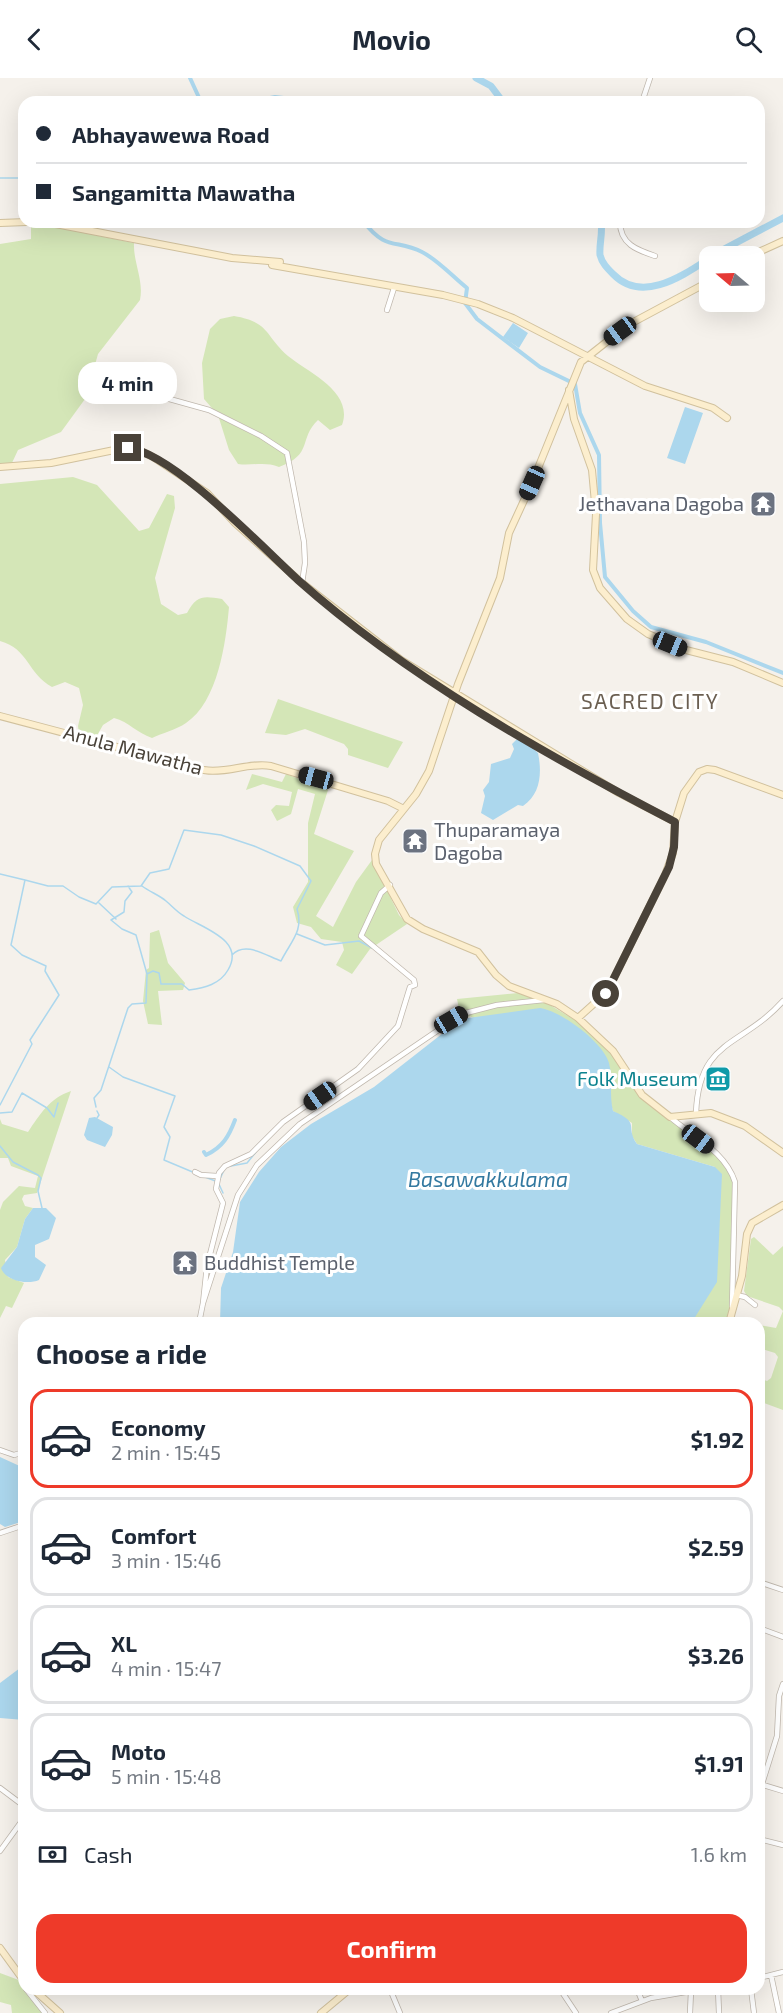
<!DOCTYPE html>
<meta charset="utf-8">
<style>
body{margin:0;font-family:"Exo 2",sans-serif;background:#f2f2f3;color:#1f2937;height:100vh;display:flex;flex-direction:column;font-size:22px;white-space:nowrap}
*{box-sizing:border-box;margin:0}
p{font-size:20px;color:#747a83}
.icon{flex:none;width:33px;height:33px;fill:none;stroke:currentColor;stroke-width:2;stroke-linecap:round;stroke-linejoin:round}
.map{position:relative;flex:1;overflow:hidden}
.drawer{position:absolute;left:18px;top:1239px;width:747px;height:678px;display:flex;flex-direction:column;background:#fff;border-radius:18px;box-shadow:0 6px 24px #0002}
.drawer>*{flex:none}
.top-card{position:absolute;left:18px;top:18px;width:747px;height:132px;border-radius:18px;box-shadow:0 6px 24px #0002;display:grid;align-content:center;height:132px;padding:0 18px;background:#fff}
.needle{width:39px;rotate:289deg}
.tools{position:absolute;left:699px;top:168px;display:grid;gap:12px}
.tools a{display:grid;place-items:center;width:66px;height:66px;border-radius:12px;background:#fff;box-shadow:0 6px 24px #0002;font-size:30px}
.end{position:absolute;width:27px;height:27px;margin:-14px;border:8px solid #494239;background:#fff;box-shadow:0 0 0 3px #fff}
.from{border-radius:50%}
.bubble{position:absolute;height:42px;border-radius:18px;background:#fff;box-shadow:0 6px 24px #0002;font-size:20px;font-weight:700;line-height:42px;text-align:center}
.car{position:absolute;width:18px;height:36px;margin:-18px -9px;border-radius:8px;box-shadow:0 0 4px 2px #0007;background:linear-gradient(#222 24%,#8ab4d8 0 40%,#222 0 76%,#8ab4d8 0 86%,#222 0)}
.top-card b{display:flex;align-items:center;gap:21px;height:57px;font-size:22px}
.top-card b+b{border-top:2px solid #e0e1e3}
.top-card i{width:15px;height:15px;background:#1f2937}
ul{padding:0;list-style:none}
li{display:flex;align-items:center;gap:18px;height:99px;margin:0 12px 9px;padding:0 6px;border:3px solid #e0e1e3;border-radius:18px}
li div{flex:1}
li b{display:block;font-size:22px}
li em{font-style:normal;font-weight:700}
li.on{border-color:#ee3a29}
li>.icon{width:54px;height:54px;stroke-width:1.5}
h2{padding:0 18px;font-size:27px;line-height:72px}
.pay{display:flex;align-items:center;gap:15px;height:66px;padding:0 18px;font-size:22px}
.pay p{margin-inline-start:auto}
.button{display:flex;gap:12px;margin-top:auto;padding:12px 18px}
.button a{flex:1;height:69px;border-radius:18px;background:#ee3a29;color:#fff;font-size:24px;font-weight:700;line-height:69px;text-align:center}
header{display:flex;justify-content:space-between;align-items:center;height:78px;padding:0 18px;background:#fff;font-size:27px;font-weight:700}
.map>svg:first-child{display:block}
</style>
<header><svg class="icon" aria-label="back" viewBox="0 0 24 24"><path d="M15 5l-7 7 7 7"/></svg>Movio<svg class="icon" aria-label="search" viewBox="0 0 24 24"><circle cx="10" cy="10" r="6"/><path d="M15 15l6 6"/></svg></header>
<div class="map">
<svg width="783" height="1935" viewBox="0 0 783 1935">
<rect width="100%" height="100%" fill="#f5f1eb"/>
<path fill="#d4e6b7" d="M 40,146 L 134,165 C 133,184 144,202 140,222 L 98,276 L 93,294 L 93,310 L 61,354 L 18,372 L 11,387 L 0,385 L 0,166 L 31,161 L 31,147 Z
M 234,238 C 270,244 265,258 288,278 C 309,295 354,314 342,347 L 330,352 L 318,342 C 298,361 314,376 279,389 C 265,383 252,388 238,386 L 229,372 L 218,337 L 204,321 L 202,285 L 210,251 L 220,241 Z
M 73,399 L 97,407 L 139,453 L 149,450 L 167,416 L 174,418 L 175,430 L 155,500 L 161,526 L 178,537 L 187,535 C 197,517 203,518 222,521 L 229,529 C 226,564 218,624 186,645 C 176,652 162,655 152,660 C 137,655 129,644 114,640 L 103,647 L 95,661 L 79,655 L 78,648 L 83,627 L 79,610 L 65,604 L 52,609 C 27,595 29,571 0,563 L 0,406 Z
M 278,621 L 403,664 L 388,690 L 348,677 L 348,671 L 344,666 L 305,651 L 286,657 L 265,655 Z
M 252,696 L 282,704 L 286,696 L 328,712 L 314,756 L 354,773 L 316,838 L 333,849 L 356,804 L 372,782 L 399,837 L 407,846 L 370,871 L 352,896 L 336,887 L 344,872 L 342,864 L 321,861 L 311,849 L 297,845 L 293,829 L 308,804 L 308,745 L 315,716 L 298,711 L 291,736 L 277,743 L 271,732 L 276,727 L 289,728 L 292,714 L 263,706 L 246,712 Z
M 159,852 L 168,885 L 185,905 L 183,912 L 158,913 L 162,947 L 148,946 L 143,923 L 146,892 L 149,890 L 150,855 Z
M 518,915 L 550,927 L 578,944 L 610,974 L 643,1021 L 725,1084 L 734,1106 L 731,1233 L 729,1245 L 691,1245 L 715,1089 L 637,1066 L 632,1058 L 632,1045 L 613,1033 L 611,1026 L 470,938 L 461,941 L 457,921 Z
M 71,1013 L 37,1115 L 24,1117 L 22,1121 L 25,1128 L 33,1130 L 25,1141 L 17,1169 L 5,1182 L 8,1199 L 24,1205 L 12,1230 L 6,1228 L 0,1240 L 0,1132 L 3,1124 L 19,1108 L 35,1110 L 38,1098 L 11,1088 L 8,1080 L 0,1080 L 0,1041 L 2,1046 L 28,1054 C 40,1036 50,1020 71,1013 Z
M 754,1159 L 773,1177 L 783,1168 L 783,1332 L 759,1323 L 759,1300 L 767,1303 L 771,1300 L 778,1279 L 775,1275 L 759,1270 L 759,1247 L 776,1250 L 783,1233 L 779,1229 L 747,1218 L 744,1213 L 751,1161 Z
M 0,1895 L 24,1904 L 24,1911 L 45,1935 L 12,1935 L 11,1927 L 0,1924 Z"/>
<path fill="#acd7ed" d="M 513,245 L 528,255 L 519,270 L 503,259 Z
M 685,329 L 703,335 L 685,386 L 667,380 Z
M 517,661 L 528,666 L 538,675 C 542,694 541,716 523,728 L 518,727 L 493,742 L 481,735 L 485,718 L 483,712 L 489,704 L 491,686 L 510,680 L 514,671 L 512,666 Z
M 540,930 C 561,933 603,964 609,985 C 613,1000 609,1017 613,1033 C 642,1046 624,1047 637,1066 L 715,1089 L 722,1096 L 717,1204 L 692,1244 L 220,1245 L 221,1210 L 233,1174 L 240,1124 L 259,1094 L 281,1069 L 311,1046 L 374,1009 L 461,941 Z
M 95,1039 L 113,1049 L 112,1057 L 105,1069 L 87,1062 L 84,1057 L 89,1040 Z
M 33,1130 L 46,1130 L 56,1140 L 49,1161 L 35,1167 L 35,1179 L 46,1187 L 39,1202 C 28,1207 5,1203 1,1190 L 17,1169 L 25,1141 Z
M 0,1379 L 24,1390 L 24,1443 L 5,1449 L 0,1446 Z
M 24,1587 L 24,1642 L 0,1640 L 0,1605 Z"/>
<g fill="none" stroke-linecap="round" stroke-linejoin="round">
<path stroke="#acd7ed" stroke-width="1.5" d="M 0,100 L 24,100
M 0,796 L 25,802 L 11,867 L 22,877 L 46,888 L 45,893 L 59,917 L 30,962 L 32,966 L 0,1027
M 25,802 L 48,808 L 63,808 L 79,819 L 96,826 L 112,809 L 141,808 L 150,795 L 169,791 L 184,752 L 221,757 L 254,768 L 300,788 L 311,803 L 297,831 C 304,853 291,863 281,883 C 265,877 245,863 232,877
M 128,808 L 132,814 L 125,823 L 124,834 L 111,842 L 122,851 L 136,857 L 147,896 L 153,893 L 159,895 L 161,906 L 182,906 L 189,912 C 205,910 220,906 228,892 C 246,862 202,850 184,838 C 177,834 172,828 166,823 C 159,817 150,814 142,808
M 99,825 L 116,841
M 297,856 L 325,867 L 359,863 L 372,870
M 109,989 L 123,999 L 175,1018 L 164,1049 L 170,1059 L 164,1082 L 195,1095
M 96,1029 L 94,1020 L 101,1012 L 128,930 L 132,926 L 146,925 L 147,897
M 0,1035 L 12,1034 L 22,1015 L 47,1030 L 54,1039 L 58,1025
M 97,1040 L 99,1037 L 97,1033
M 0,1068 L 13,1084 L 38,1097 L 41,1100 L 38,1113 L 42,1130
M 231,1088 L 247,1085 L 256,1074
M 205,1099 L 218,1104 L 223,1115
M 220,1101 L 224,1092"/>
<path stroke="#acd7ed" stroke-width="4" d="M 190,0 L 201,24
M 251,24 L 275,19 L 318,24
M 364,144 C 386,173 396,161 422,174 C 438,182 453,199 467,210 L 465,225 L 477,241 L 540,289 L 575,306 L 580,335 L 599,377 L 600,445 L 605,499 L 633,533 L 651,549 L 706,564 L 783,595
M 204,1074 L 206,1077 C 223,1069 229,1058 235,1042"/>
<path stroke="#acd7ed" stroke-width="7" d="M 476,0 L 491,8 L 503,24
M 601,144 C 603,155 599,166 600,177 C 602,185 607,190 613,196 C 642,226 682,198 710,180
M 711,178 L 783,140"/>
<g stroke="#c0b8ae" stroke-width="6">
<path id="street" d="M 642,24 L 650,0
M 620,144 C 620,166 637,172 655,178
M 387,232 L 394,210
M 112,305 L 209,332 L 261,358 L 287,375 L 304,464 L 305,485 L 302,505
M 696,1035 C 699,960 741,970 783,923
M 670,1039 C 693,1059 725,1073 735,1104 L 732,1229
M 195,1094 L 201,1097 L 217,1098
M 736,1217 L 745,1219 L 755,1227
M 203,1225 L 207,1188 L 223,1125 L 216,1111 L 219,1095 L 225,1088 L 251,1076 L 283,1044 L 358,991 L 398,948 L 410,909 L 415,907 L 414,902 L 361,858 L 381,815 L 390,807
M 199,1245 L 203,1225 L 238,1117 L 257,1087 L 300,1046 L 462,936 L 497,927 L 544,922
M 0,1372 L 14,1377 L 24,1374
M 0,1455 L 24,1447
M 759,1504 L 783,1512
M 759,1550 L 783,1559
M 760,1706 L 783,1713
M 762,1706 L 777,1658 L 779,1618 L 783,1606
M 0,1710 L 24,1728
M 759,1761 L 783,1767
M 0,1773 L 24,1740
M 771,1897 L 779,1935
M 759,1900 L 783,1894
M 26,1911 L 45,1935
M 390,1911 L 400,1935
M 560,1911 L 576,1935
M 637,1911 L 642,1923
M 718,1911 L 719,1935
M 751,1911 L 754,1935
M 611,1935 L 651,1920 L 703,1911
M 690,1935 L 691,1913"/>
</g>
<g stroke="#d1c19d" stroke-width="8">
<path id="secondary" d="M 45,144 L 232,180 L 280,184 L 272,187 L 443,217 L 478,226 L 513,240 L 645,308 L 713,330 L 727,340
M 0,145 L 27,144
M 750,178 L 783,163
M 710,203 L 628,247 L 581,284 L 532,405 L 509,455 L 500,500 L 458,606 L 429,693 L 416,716 L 379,762 L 375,776 L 376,786 L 407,841 L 423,851 L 478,874 L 496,897 L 509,908 L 557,926 L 578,940 L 613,973 L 642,1017 L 670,1039 L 711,1035 L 745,1048 L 783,1075
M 569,312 L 574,341 L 592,392 L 596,436 L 593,492 L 600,510 L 627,541 L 648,556 L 686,572 L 733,584 L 783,605
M 0,389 L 51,385 L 124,370 L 141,373 L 153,379 L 207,415 L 235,445 L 302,505 L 401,582 L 619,715 L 675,744
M 0,638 L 204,692 C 227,696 248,684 271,688 L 388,723 L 404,731
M 578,940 L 607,914 L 665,797 L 673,775 L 675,744 L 684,715 L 699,694 L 707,691 L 715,692 L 783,717
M 729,1245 L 742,1198 L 747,1156 L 752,1145 L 783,1127
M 0,1870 L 24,1903
M 33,1911 L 60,1935
M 321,1935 L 350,1911"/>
</g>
<use href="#street" stroke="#fff" stroke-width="4.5"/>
<use href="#secondary" stroke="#fceece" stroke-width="6"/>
</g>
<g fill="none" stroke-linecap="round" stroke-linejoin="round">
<path stroke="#494239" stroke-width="8" d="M 128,370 C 173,375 262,469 298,502 C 407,599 546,677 675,744 L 674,769 L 669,789 L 606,916"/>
</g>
<defs>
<g id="temple-square" transform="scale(1.35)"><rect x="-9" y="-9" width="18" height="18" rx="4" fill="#6b7280" stroke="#fff"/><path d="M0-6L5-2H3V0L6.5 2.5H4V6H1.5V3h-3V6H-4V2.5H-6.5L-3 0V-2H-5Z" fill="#fff"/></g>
<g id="museum-square" transform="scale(1.35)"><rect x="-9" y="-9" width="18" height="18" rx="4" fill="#0f9aa8" stroke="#fff"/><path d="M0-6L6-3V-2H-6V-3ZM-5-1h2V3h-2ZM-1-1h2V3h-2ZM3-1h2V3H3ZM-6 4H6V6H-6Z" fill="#fff"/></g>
</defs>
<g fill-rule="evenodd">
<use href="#temple-square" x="763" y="426"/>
<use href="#temple-square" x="415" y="763"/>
<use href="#museum-square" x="718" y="1001"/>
<use href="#temple-square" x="185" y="1185"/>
</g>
<g text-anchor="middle" stroke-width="6" stroke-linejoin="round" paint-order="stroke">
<g font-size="20" fill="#5b616d" stroke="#fff" text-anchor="start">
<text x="744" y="433" text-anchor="end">Jethavana Dagoba</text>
<text x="434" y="759">Thuparamaya<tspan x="434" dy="23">Dagoba</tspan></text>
<text x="204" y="1192">Buddhist Temple</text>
</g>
<g font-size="20" fill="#494239" stroke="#fff">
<text transform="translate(133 672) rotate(15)" y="7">Anula Mawatha</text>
</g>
<g font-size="20" fill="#0d838f" stroke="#fff" text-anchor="end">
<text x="698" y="1008">Folk Museum</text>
</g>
<g font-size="21" letter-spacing="1.5" fill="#6b5f51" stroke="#fff">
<text x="650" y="631">SACRED CITY</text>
</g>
<g font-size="21" font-style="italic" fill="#3379a0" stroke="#fff">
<text x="488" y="1109">Basawakkulama</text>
</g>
</g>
</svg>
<div class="tools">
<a><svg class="needle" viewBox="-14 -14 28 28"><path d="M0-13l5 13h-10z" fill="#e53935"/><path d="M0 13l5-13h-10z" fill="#747a83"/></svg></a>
</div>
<i class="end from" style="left:606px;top:916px"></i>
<i class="end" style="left:128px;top:370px"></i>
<div class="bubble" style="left:78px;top:284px;width:99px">4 min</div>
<i class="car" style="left:620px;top:253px;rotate:234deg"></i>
<i class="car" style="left:532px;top:405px;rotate:204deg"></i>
<i class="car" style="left:670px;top:566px;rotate:112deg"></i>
<i class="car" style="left:316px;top:700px;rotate:285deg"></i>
<i class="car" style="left:451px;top:942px;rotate:60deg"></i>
<i class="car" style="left:320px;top:1018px;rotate:235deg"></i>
<i class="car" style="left:698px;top:1061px;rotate:127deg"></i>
<div class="top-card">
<b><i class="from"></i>Abhayawewa Road</b>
<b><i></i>Sangamitta Mawatha</b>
</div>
<section class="drawer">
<h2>Choose a ride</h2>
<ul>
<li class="on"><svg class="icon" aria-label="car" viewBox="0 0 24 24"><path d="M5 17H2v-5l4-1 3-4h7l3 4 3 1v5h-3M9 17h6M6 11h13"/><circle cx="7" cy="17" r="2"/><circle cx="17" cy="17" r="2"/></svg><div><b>Economy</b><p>2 min · 15:45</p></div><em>$1.92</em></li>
<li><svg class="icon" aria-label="car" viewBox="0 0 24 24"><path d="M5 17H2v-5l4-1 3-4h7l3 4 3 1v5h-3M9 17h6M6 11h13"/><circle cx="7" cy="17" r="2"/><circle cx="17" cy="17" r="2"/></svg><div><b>Comfort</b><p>3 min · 15:46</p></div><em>$2.59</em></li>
<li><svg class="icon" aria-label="car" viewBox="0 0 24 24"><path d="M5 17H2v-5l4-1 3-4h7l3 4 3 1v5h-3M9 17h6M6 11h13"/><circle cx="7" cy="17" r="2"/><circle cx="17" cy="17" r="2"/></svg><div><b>XL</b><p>4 min · 15:47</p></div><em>$3.26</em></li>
<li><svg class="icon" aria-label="car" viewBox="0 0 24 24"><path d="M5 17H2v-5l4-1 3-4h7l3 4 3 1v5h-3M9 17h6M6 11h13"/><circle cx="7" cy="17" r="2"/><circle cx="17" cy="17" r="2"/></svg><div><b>Moto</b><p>5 min · 15:48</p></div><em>$1.91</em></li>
</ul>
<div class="pay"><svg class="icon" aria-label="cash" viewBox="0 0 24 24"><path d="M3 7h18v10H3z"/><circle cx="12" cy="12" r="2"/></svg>Cash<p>1.6 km</p></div>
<div class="button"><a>Confirm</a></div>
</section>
</div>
